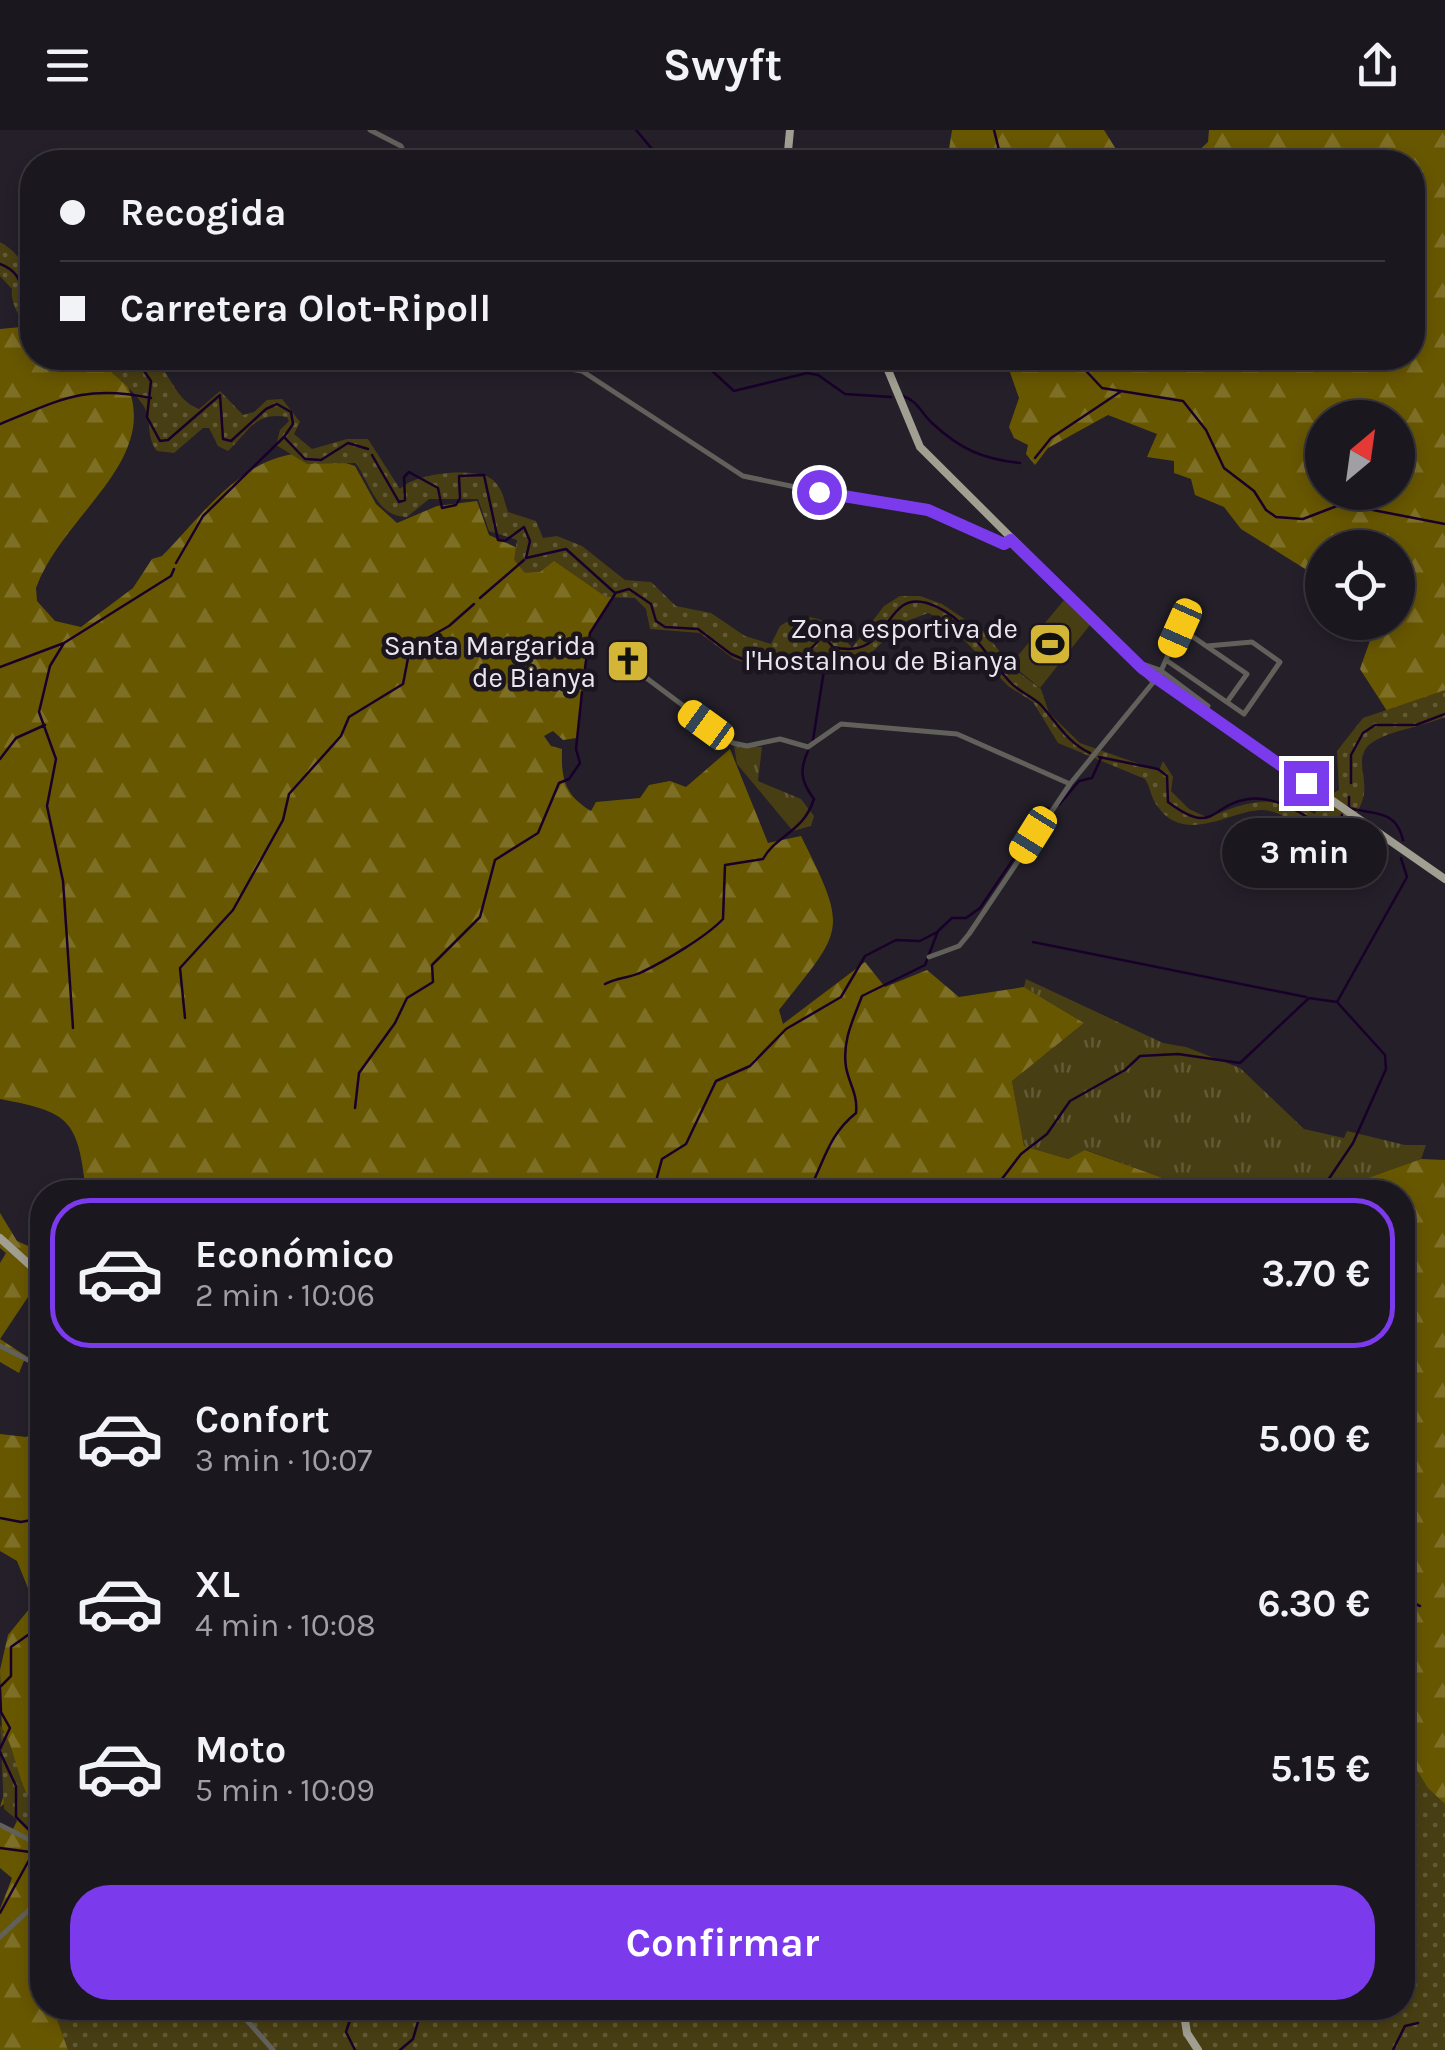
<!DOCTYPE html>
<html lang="es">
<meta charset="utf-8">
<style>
body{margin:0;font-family:Karla,sans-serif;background:#28242c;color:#f1f3f6;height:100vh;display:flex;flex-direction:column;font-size:38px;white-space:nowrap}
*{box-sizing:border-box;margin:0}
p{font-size:32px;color:#a09fa4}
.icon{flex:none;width:55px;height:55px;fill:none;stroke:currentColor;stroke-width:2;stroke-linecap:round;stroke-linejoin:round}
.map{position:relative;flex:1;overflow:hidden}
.panel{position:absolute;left:30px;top:1050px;width:1385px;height:840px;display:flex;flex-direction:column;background:#1b171f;border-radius:40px;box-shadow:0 5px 15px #0003,0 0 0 2px #39363d}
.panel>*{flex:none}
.hud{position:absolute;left:20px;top:20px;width:1405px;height:220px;border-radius:40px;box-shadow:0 5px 15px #0003,0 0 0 2px #39363d;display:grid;align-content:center;height:220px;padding:0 40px;background:#1b171f}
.needle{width:65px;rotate:29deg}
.controls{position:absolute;left:1305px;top:270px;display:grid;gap:20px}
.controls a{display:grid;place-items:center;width:110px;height:110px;border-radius:50%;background:#1b171f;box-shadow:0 5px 15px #0003,0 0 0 2px #39363d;font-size:50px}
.end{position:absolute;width:45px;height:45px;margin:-22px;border:12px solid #7c3aed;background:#fff;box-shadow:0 0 0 5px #fff}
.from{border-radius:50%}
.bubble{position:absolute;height:70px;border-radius:35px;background:#1b171f;box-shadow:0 5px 15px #0003,0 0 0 2px #39363d;font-size:32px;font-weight:700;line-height:70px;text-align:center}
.car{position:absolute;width:30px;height:60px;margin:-30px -15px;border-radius:12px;box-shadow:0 0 8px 2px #0007;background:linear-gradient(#f5c518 24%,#345 0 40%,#f5c518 0 76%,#345 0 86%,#f5c518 0)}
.hud b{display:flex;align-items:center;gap:35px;height:95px;font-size:38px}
.hud b+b{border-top:2px solid #39363d}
.hud i{width:25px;height:25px;background:#f1f3f6}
ul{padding:18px 0 0;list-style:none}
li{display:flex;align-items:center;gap:30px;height:150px;margin:0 20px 15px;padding:0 20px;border:5px solid transparent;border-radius:40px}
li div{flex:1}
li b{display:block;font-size:38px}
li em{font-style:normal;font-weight:700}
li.selected{border-color:#7c3aed}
li>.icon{width:90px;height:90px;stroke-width:1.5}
.action{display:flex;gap:20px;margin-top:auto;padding:20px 40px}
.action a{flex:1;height:115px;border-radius:40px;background:#7c3aed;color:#fff;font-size:40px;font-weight:700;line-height:115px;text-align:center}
header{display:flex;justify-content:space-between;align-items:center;height:130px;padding:0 40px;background:#1b171f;font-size:45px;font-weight:700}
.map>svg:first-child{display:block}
</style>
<header><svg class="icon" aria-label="menu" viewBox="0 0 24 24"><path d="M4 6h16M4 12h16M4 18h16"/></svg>Swyft<svg class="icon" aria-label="share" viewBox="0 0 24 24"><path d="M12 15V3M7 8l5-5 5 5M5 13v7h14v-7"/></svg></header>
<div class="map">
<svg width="1445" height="1920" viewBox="0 0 1445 1920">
<defs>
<pattern id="grass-tufts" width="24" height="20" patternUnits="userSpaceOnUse" patternTransform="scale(2.5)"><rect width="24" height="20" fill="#483e13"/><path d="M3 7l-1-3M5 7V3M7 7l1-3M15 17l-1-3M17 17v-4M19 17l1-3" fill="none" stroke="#625a36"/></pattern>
<pattern id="forest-firs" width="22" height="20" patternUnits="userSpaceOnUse" patternTransform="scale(2.5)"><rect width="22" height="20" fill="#685701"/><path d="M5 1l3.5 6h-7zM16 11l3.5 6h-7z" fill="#7e6f26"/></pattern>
<pattern id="park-dots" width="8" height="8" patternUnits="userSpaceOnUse" patternTransform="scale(2.5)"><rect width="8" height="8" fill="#483e13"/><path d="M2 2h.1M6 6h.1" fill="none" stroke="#625a36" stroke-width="1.8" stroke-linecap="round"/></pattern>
</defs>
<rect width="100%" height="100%" fill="#241f29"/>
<path fill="url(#grass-tufts)" d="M 734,616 L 762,617 L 758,651 L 801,669 L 814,686 L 811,696 L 793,701 L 737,634 Z
M 1026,849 L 1163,913 L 1186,917 L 1240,938 L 1304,999 L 1344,1008 L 1347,1001 L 1405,1015 L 1426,1015 L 1421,1029 L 1351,1054 L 1340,1062 L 1202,1062 L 1086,1020 L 1068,1029 L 1024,1016 L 1012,951 L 1084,893 L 1024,857 Z"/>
<path fill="url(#forest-firs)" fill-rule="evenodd" d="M 952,0 L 1104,0 L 1124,32 L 947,32 Z
M 1209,0 L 1445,0 L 1445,588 L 1387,581 L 1360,539 L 1373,502 L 1347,493 L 1398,492 L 1398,418 L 1322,418 L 1322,464 L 1310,442 L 1241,399 L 1224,377 L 1195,365 L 1191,349 L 1174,343 L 1174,331 L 1147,327 L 1157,304 L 1108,285 L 1048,318 L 1035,335 L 1026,324 L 1028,315 L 1014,308 L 1009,297 L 1019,268 L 1005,228 L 1412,228 L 1412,32 L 1186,32 L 1208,12 ZM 1322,288 L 1398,288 L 1398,362 L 1322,362 Z
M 32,196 L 32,228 L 111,228 C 183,320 65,377 36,458 L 37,471 L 55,491 L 81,497 L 133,458 L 152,429 L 162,426 C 203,385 245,321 310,323 C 325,324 341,332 355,336 L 376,374 L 397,393 L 437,376 L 477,371 L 489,405 L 524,421 L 548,420 L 615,463 L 590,503 L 577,608 L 563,610 L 553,601 L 544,606 L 551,616 L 562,619 C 561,650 565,665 591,681 L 596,672 L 640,668 L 649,655 L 670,651 L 686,657 L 730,619 L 768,713 L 801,706 C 849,802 844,798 779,880 L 783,894 L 865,832 L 885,857 L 927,840 L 959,867 L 1024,857 L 1084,893 L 1012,951 L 1024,1016 L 1068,1029 L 1085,1020 L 1202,1062 L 86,1062 C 78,989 70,982 0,969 L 0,199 Z
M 1421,1029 L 1445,1030 L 1445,1870 L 1402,1816 L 1402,1062 L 1340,1062 L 1351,1054 Z
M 0,1083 L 17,1111 L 42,1122 L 42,1160 L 34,1158 L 0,1209 L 26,1226 L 19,1243 L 0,1232 L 0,1133 L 6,1123 L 0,1118 Z
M 42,1299 L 42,1878 L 173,1878 L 194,1920 L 0,1920 L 0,1779 L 12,1748 L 0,1738 L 0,1695 L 13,1699 L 17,1691 L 5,1673 L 0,1677 L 4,1664 L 0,1540 L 8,1505 L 34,1473 L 17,1431 L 0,1421 L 0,1304 L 26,1307 Z"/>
<path fill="url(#park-dots)" d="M 0,112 C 33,130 33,165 32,198 C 21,193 10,173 12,159 L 0,146 Z
M 98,228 C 113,228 134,223 148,228 C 170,234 171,269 199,279 L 220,261 L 243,285 L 254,282 L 267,270 L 282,269 L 300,292 L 294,304 L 312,319 L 347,309 L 368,309 L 400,359 C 414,343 471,337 490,348 C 502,355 504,370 508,382 L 536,391 L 543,408 L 557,406 L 582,416 L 625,450 L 651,452 L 676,476 L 711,483 L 745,506 L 771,514 L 780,496 C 811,475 835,494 852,518 L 884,476 L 900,466 L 920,466 L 942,474 L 984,502 L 1013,538 L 1041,559 L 1049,583 L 1080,613 L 1159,641 L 1163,631 L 1173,647 L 1171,661 L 1189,679 L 1208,688 C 1248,670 1275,664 1315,684 L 1321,669 L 1339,660 L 1337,621 L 1363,588 L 1445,560 L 1445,587 C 1424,596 1398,599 1378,609 C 1351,622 1367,643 1364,664 C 1361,680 1348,700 1336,710 L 1316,711 C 1300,701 1289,685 1270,681 C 1240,673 1188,719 1158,677 C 1151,669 1151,658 1145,649 L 1058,613 L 1033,572 L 1008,556 L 947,492 L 928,483 L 902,493 L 865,529 L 818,524 L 774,542 L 734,529 L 700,503 L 650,499 L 646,479 L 635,468 L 606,467 L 554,431 L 540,442 L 525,443 L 514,430 L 517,410 L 489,401 L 478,369 L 429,369 L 407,387 C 377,387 370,354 356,333 L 307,334 L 276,315 L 280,300 L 289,291 L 287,287 C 254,281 248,303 228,321 L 218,316 L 209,298 L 203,298 L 174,323 L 157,321 C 145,306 153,290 143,275 C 131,256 111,245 98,228 Z
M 0,1595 C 19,1621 16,1664 42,1681 L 42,1710 L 4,1679 Z
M 1403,1618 L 1428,1658 L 1445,1674 L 1445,1920 L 68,1920 L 57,1890 L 66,1878 L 1402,1878 Z"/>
<path fill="#483e13" d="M 1064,470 L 1090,495 L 1040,558 L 1011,534 Z"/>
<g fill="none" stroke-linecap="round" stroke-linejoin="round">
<path stroke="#19002b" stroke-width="2.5" d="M 636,0 L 663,32
M 994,0 L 1002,32
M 0,134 C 26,144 18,161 32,180
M 135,228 L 151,251 L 147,287 L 160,311 L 168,310 L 220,265 L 223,309 L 231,311 L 266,279 L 277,274 L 291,282 L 293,294 L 284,307 L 305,329 L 321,330 L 348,313 L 368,319
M 475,228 L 480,229
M 620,228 L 634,233 L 686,228
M 698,228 L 734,261 L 807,243 L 818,245 L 845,264 L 891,267
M 1074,228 L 1102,258 L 1183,271 L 1206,300 L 1224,338 L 1254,361 L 1266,380 L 1276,387 L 1303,389 L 1342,374 L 1445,394
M 903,266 C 919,272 920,282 932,293 C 960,319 982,329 1020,333
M 0,294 C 60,270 85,254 151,268
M 372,325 L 399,372 L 405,370 L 404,347 L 409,342 L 438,358 L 442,378 L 456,375 L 460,368 L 459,346 L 484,345 L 498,410 L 505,411 L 524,397 L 530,411 L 526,428 L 566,419 L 615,463 L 629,459 L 651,474 L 656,491 L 665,497 L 698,499 L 731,524 L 759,536 L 792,538 L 823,506 L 833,517 C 893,532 881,460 927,473 C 966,485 984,524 1010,552 C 1019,562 1032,566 1041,575 C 1057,593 1068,613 1090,623
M 1035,328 L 1051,308 L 1120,262
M 176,433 L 203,386 L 284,307
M 480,468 L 524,430
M 0,537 L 64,513
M 582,559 L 590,503 L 615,464
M 813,610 L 825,534 L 838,518
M 1099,627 L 1158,639 L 1167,646 L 1168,672 C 1215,707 1209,675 1248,669 C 1277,665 1308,686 1329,703 L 1335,703 L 1342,685
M 0,629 L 16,608 L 45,595
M 1351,653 L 1351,625 L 1363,603 L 1375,595 L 1416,595 L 1445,584
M 1349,667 L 1349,678 C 1374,685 1396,679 1403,710
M 1059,675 L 1079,651 L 1092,648 L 1101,628
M 1033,812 L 1306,867
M 605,854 C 617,847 631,848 642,842 C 665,831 706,807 723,789 L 725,735 L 763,729 C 777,704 803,703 814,669 C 801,652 799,640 808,621
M 185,888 L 180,838 L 233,780 L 283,690 L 289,664 L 341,606 L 349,587 L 403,554 L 410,518 L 449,496 L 474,474
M 73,898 L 63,751 L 47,676 L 56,629 L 39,582 L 50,536 L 64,513 L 171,446 L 174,439
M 355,978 L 359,943 L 395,893 L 407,868 L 433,852 L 432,835 L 480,787 L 495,730 L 538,703 L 559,653 L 569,649 L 580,633 L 576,619 L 582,562
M 653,1062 L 662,1029 L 686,1014 L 716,951 L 750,936 L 786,899 L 841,867 L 865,826 L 896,810 L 920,811 L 937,802
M 808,1062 C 824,1033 828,1005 856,983 C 858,964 849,954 846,937 C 842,911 853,890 862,866 L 925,835 L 938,801 L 952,788 L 966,788 L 980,778 L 1048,678
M 992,1062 L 1021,1024 L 1047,1004 L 1070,971 L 1125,940 L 1140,926 L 1178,924 L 1240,933 L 1309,868 L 1337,872
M 1320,1062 L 1353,1013 L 1386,939 L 1385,925 L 1337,872 L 1407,747 L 1401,728
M 0,1388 L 21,1392 L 42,1388
M 1402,1468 L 1420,1476
M 0,1557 L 11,1546 L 11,1517 L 42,1495
M 0,1559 L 1,1582 L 10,1598 L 0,1619
M 0,1622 L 16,1656 L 16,1687 L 30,1701 L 42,1705
M 0,1718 L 30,1722 L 42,1716
M 0,1783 L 34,1721
M 354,1878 L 346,1902 L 355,1920
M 400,1920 L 413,1909 L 422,1878
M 1393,1920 L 1405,1896 L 1418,1893"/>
<path stroke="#61605a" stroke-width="5" d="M 370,0 L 401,16 L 409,32
M 501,228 L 582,241 L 743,346 L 872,373 L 922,378 L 1004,413 L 1011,410
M 1131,529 L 1153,552
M 1166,530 L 1244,584 L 1280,532 L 1252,512 L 1207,516
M 1137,532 L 1160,540 L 1208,576 L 1204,582
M 641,544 L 733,613 L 747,616 L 780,609 L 808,617 L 841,594 L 957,604 L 1070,654
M 1157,550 L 1180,498 L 1247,544 L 1227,572
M 929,827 L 959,816 L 969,804 L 1070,654 L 1156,549
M 0,1216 L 42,1237
M 0,1695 L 42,1716
M 0,1807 L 42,1768
M 236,1878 L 273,1920"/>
<path stroke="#a19e92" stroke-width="8" d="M 787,32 L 790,0
M 883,228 L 920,317 L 1142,538 L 1445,749
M 0,1108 L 42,1146
M 1183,1878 L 1187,1903 L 1198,1920"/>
</g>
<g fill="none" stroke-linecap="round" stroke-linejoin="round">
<path stroke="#7c3aed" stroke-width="12" d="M 819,362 L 928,380 L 1004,414 L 1011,410 L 1142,538 L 1306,653"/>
</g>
<defs>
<g id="stadium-square" transform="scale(2.25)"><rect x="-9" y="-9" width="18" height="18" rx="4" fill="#d3b635" stroke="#1b151f"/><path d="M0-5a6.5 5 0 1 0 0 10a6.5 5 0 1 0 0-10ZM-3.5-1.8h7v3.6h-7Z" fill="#111"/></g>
<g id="church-square" transform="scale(2.25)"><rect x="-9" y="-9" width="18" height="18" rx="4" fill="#d3b635" stroke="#1b151f"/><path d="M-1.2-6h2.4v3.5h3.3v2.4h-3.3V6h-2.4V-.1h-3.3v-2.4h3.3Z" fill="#111"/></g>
</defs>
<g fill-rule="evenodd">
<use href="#stadium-square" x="1050" y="514"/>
<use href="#church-square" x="628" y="531"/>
</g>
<g text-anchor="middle" stroke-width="9" stroke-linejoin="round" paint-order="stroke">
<g font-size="28" fill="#e9e6ed" stroke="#1b151f" text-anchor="end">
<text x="1018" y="508">Zona esportiva de<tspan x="1018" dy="32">l'Hostalnou de Bianya</tspan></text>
<text x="596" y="525">Santa Margarida<tspan x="596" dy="32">de Bianya</tspan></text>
</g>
</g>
</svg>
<div class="controls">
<a><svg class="needle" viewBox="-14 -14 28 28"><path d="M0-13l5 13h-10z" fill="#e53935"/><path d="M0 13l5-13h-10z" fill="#a09fa4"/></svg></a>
<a><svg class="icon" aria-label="locate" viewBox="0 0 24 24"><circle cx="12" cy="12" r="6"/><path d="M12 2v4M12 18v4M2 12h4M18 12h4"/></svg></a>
</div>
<i class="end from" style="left:819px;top:362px"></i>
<i class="end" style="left:1306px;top:653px"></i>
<div class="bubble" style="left:1222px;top:688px;width:165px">3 min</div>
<i class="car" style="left:1180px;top:498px;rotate:204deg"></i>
<i class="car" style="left:706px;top:595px;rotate:306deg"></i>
<i class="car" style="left:1033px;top:705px;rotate:212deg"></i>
<div class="hud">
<b><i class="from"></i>Recogida</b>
<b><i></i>Carretera Olot-Ripoll</b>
</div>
<section class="panel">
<ul>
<li class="selected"><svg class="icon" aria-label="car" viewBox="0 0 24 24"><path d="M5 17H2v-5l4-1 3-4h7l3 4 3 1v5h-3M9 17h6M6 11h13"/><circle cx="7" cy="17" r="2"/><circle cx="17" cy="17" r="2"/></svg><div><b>Económico</b><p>2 min · 10:06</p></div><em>3.70 €</em></li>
<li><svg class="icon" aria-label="car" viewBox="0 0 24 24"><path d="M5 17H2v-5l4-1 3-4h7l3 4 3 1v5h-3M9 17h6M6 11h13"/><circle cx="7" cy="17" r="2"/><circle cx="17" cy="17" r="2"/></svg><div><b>Confort</b><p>3 min · 10:07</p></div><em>5.00 €</em></li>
<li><svg class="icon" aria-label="car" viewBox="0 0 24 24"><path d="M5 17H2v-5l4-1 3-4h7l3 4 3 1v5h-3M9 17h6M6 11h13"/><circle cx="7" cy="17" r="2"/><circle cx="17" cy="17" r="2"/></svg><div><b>XL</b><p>4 min · 10:08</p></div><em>6.30 €</em></li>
<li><svg class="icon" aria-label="car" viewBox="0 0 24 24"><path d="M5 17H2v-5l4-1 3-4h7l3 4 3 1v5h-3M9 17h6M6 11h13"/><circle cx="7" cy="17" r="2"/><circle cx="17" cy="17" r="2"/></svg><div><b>Moto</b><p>5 min · 10:09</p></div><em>5.15 €</em></li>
</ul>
<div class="action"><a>Confirmar</a></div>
</section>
</div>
